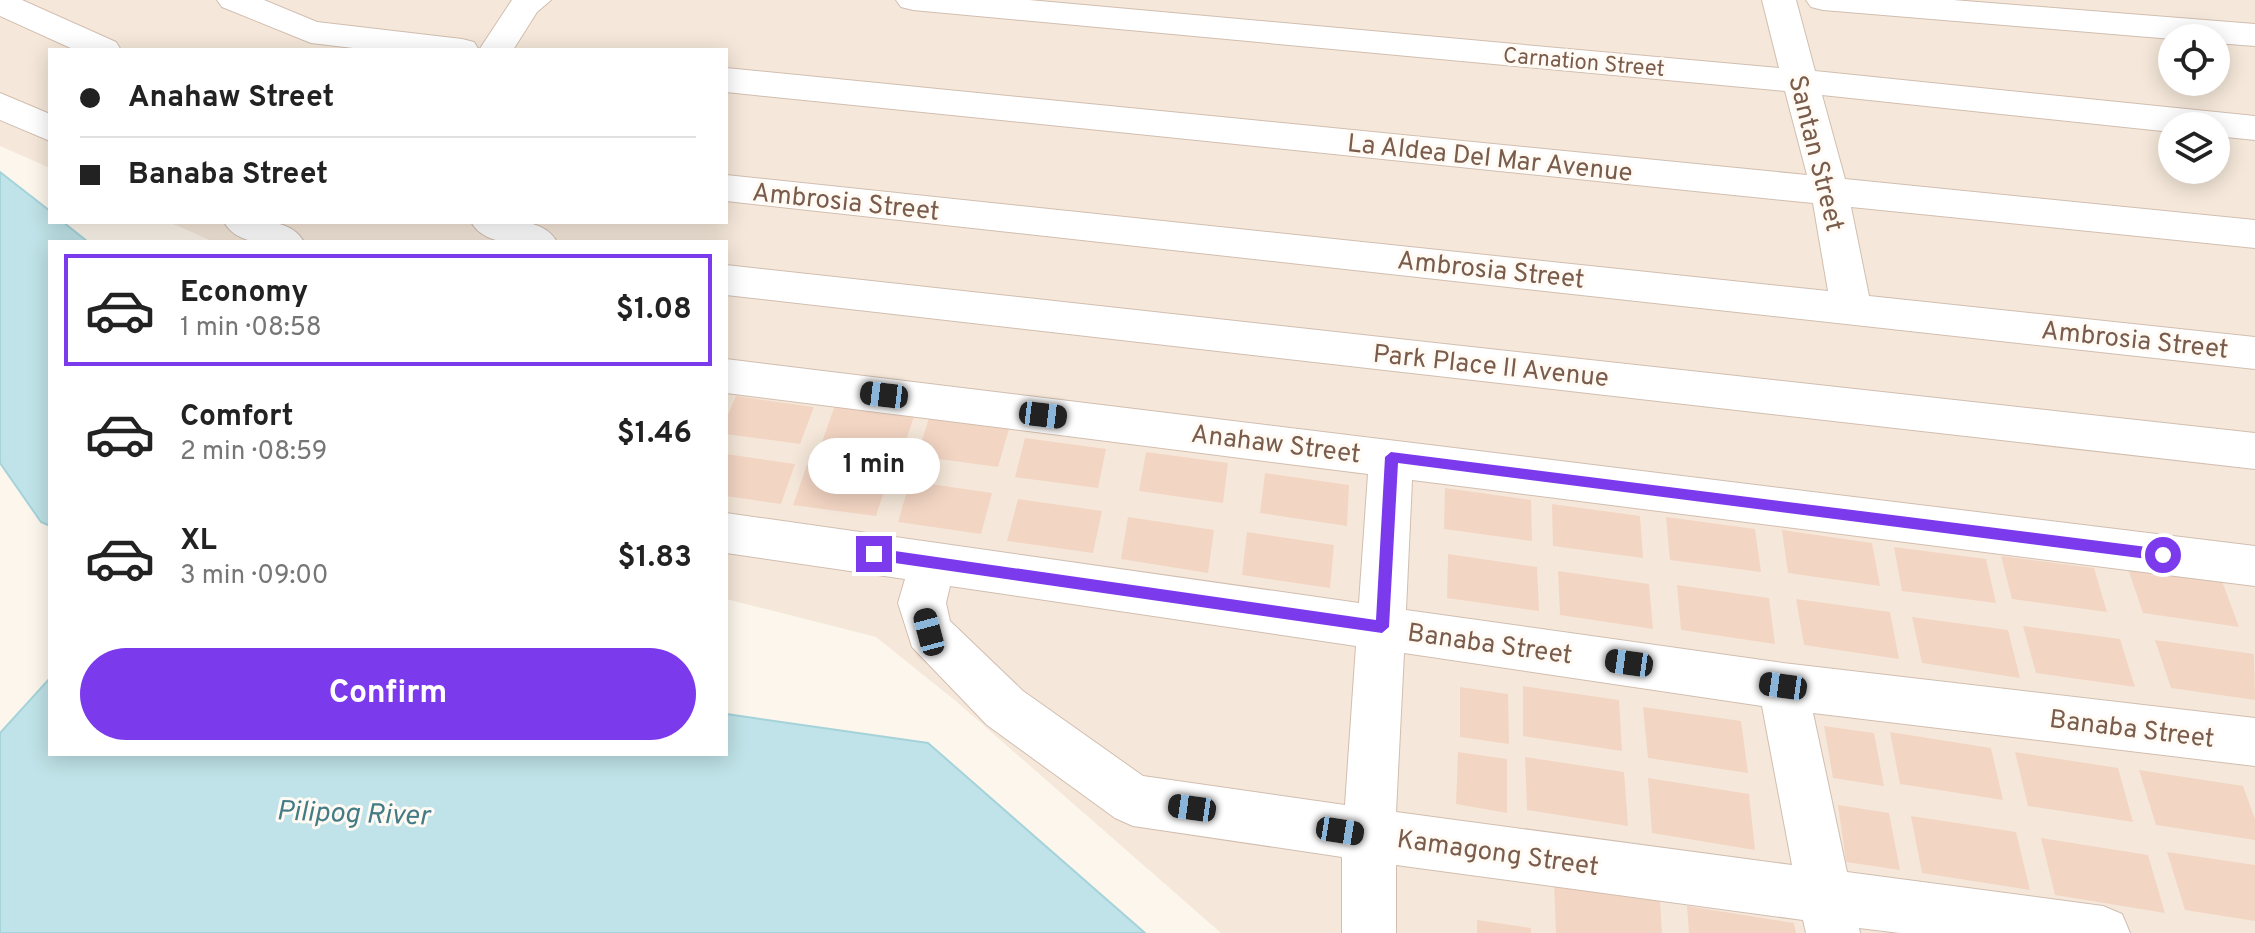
<!DOCTYPE html>
<meta charset="utf-8">
<style>
body{margin:0;font-family:Overpass,sans-serif;background:#f2f2f2;color:#222;height:100vh;display:flex;flex-direction:column;font-size:30px;white-space:nowrap}
*{box-sizing:border-box;margin:0}
p{font-size:26px;color:#767676}
.icon{flex:none;width:44px;height:44px;fill:none;stroke:currentColor;stroke-width:2;stroke-linecap:round;stroke-linejoin:round}
.map{position:relative;flex:1;overflow:hidden}
.panel{position:absolute;left:48px;top:240px;width:680px;height:516px;display:flex;flex-direction:column;background:#fff;border-radius:0px;box-shadow:0 4px 20px #0003}
.panel>*{flex:none}
.top-card{position:absolute;left:48px;top:48px;width:680px;height:176px;border-radius:0px;box-shadow:0 4px 20px #0003;display:grid;align-content:center;height:176px;padding:0 32px;background:#fff}
.fabs{position:absolute;left:2158px;top:24px;display:grid;gap:16px}
.fabs a{display:grid;place-items:center;width:72px;height:72px;border-radius:50%;background:#fff;box-shadow:0 4px 20px #0003;font-size:40px}
.end{position:absolute;width:36px;height:36px;margin:-18px;border:10px solid #7c3aed;background:#fff;box-shadow:0 0 0 4px #fff}
.from{border-radius:50%}
.bubble{position:absolute;height:56px;border-radius:28px;background:#fff;box-shadow:0 4px 20px #0003;font-size:26px;font-weight:700;line-height:56px;text-align:center}
.car{position:absolute;width:24px;height:48px;margin:-24px -12px;border-radius:10px;box-shadow:0 0 6px 2px #0007;background:linear-gradient(#222 24%,#8ab4d8 0 40%,#222 0 76%,#8ab4d8 0 86%,#222 0)}
.top-card b{display:flex;align-items:center;gap:28px;height:76px;font-size:30px}
.top-card b+b{border-top:2px solid #e0e0e0}
.top-card i{width:20px;height:20px;background:#222}
ul{padding:14px 0 0;list-style:none}
li{display:flex;align-items:center;gap:24px;height:112px;margin:0 16px 12px;padding:0 16px;border:4px solid transparent;border-radius:0px}
li div{flex:1}
li b{display:block;font-size:30px}
li em{font-style:normal;font-weight:700}
li.active{border-color:#7c3aed}
li>.icon{width:72px;height:72px;stroke-width:1.5}
.action{display:flex;gap:16px;margin-top:auto;padding:16px 32px}
.action a{flex:1;height:92px;border-radius:48px;background:#7c3aed;color:#fff;font-size:32px;font-weight:700;line-height:92px;text-align:center}
.map>svg:first-child{display:block}
</style>
<div class="map">
<svg width="2255" height="933" viewBox="0 0 2255 933">
<rect width="100%" height="100%" fill="#fdf6ec"/>
<path fill="#f5e8da" fill-rule="evenodd" d="M 0,0 L 2255,0 L 2255,933 L 1221,933 L 957,702 L 876,637 L 726,599 L 726,242 L 214,242 L 169,222 L 726,222 L 726,50 L 50,50 L 50,168 L 0,146 ZM 2172,38 L 2216,38 L 2216,82 L 2172,82 ZM 2172,126 L 2216,126 L 2216,170 L 2172,170 Z"/>
<path fill="#bfe3e8" stroke="#a5d3da" stroke-width="2" d="M 0,172 L 50,211 L 50,222 L 63,222 L 88,242 L 50,242 L 50,526 L 41,522 L 0,463 Z
M 50,678 L 50,754 L 726,754 L 726,714 L 928,743 L 1145,933 L 0,933 L 0,733 Z"/>
<path fill="#f3d5c3" d="M 736,396 L 814,407 L 800,444 L 726,434 L 726,419 Z
M 835,405 L 914,416 L 902,453 L 822,442 Z
M 929,418 L 1009,429 L 998,467 L 917,456 Z
M 1025,438 L 1106,449 L 1098,488 L 1015,477 Z
M 1146,452 L 1228,463 L 1223,503 L 1139,491 Z
M 726,454 L 795,464 L 781,504 L 726,496 Z
M 807,465 L 889,476 L 876,516 L 793,505 Z
M 1265,473 L 1349,485 L 1347,526 L 1260,513 Z
M 910,481 L 992,493 L 981,534 L 898,522 Z
M 1445,488 L 1531,500 L 1532,541 L 1444,529 Z
M 1018,499 L 1102,511 L 1093,553 L 1007,541 Z
M 1552,504 L 1640,516 L 1643,558 L 1553,546 Z
M 1128,517 L 1214,530 L 1208,573 L 1121,559 Z
M 1666,517 L 1755,529 L 1761,572 L 1670,560 Z
M 1782,530 L 1872,543 L 1880,586 L 1788,573 Z
M 1247,532 L 1334,545 L 1330,588 L 1242,575 Z
M 1894,547 L 1986,559 L 1996,603 L 1902,591 Z
M 1448,554 L 1537,567 L 1539,611 L 1447,598 Z
M 2001,556 L 2094,568 L 2107,612 L 2012,599 Z
M 2128,569 L 2222,581 L 2239,627 L 2143,613 Z
M 1558,571 L 1649,584 L 1653,629 L 1560,615 Z
M 1677,585 L 1769,598 L 1775,644 L 1681,630 Z
M 1796,599 L 1890,612 L 1899,659 L 1804,645 Z
M 1912,617 L 2008,630 L 2020,678 L 1922,663 Z
M 2023,626 L 2120,639 L 2135,687 L 2036,673 Z
M 2155,640 L 2254,654 L 2255,700 L 2171,688 Z
M 1523,686 L 1619,700 L 1622,751 L 1523,736 Z
M 1460,687 L 1508,694 L 1509,744 L 1460,737 Z
M 1643,707 L 1741,721 L 1748,773 L 1648,758 Z
M 1824,726 L 1874,733 L 1884,786 L 1833,778 Z
M 1890,732 L 1991,748 L 2003,800 L 1900,784 Z
M 1458,752 L 1507,759 L 1507,813 L 1456,804 Z
M 2015,752 L 2118,768 L 2133,822 L 2028,806 Z
M 1525,757 L 1624,772 L 1628,826 L 1527,810 Z
M 2139,770 L 2243,786 L 2255,819 L 2255,840 L 2156,825 Z
M 1648,778 L 1749,794 L 1755,850 L 1652,833 Z
M 1838,805 L 1889,813 L 1900,870 L 1846,862 Z
M 1911,816 L 2016,832 L 2030,890 L 1922,873 Z
M 2041,838 L 2148,855 L 2165,913 L 2055,895 Z
M 2167,852 L 2255,865 L 2255,921 L 2185,910 Z
M 1554,884 L 1660,901 L 1662,933 L 1556,933 Z
M 1687,906 L 1794,923 L 1796,933 L 1689,933 Z
M 1477,920 L 1531,928 L 1531,933 L 1477,933 Z"/>
<g fill="none" stroke-linecap="round" stroke-linejoin="round">
<g stroke="#d1beb0" stroke-width="2">
<path id="minor" d="M 0,0 L 22,0 L 116,42 L 121,50 L 75,50 L 0,16 Z
M 217,0 L 264,0 L 317,22 L 462,39 L 474,42 L 479,50 L 512,0 L 551,0 L 537,12 L 513,50 L 370,50 L 311,43 L 222,7 Z
M 896,0 L 1029,0 L 1779,68 L 1762,0 L 1796,0 L 1815,71 L 2255,116 L 2255,140 L 2216,136 L 2216,126 L 2172,126 L 2172,132 L 1822,95 L 1845,179 L 2255,220 L 2255,248 L 1851,207 L 1869,296 L 2255,337 L 2255,369 L 726,201 L 726,175 L 1828,291 L 1813,203 L 726,92 L 726,68 L 1807,175 L 1785,91 L 913,10 L 901,7 Z
M 1806,0 L 1953,0 L 2255,24 L 2255,46 L 2216,43 L 2216,38 L 2172,39 L 1823,10 L 1811,7 Z
M 0,93 L 50,114 L 50,141 L 0,120 Z
M 224,222 C 251,222 289,215 304,242 C 277,242 239,249 224,222 Z
M 471,222 C 499,222 542,214 557,242 C 530,242 487,250 471,222 Z
M 726,265 L 2255,433 L 2255,469 L 726,295 Z
M 726,359 L 2255,546 L 2255,586 L 1412,480 L 1406,610 L 1783,663 L 2255,718 L 2255,766 L 1813,713 L 1847,872 L 2103,906 L 2122,914 L 2130,933 L 1900,933 L 1859,928 L 1860,933 L 1806,933 L 1803,920 L 1396,865 L 1396,933 L 1342,933 L 1342,857 L 1133,826 L 1115,818 L 987,725 L 912,647 L 898,603 L 905,579 L 726,553 L 726,513 L 1359,603 L 1368,474 L 726,393 ZM 950,586 L 1356,646 L 1345,805 L 1143,776 L 1023,691 L 950,621 L 946,603 ZM 1404,653 L 1762,706 L 1792,865 L 1396,812 Z"/>
</g>
<use href="#minor" fill="#fff" fill-rule="evenodd"/>
</g>
<path fill="#7c3aed" d="M 1391,452 L 2163,549 L 2170,555 L 2163,561 L 1398,463 L 1389,627 L 1382,633 L 874,560 L 867,554 L 874,548 L 1376,620 L 1385,457 Z"/>
<g text-anchor="middle" stroke-width="6" stroke-linejoin="round" paint-order="stroke">
<g font-size="22" fill="#7a5c4d" stroke="#fffaf3">
<text transform="translate(1584 61) rotate(5)" y="8">Carnation Street</text>
</g>
<g font-size="26" fill="#7a5c4d" stroke="#fffaf3">
<text transform="translate(1817 153) rotate(76)" y="9">Santan Street</text>
<text transform="translate(1490 157) rotate(6)" y="9">La Aldea Del Mar Avenue</text>
<text transform="translate(846 201) rotate(6)" y="9">Ambrosia Street</text>
<text transform="translate(1491 269) rotate(6)" y="9">Ambrosia Street</text>
<text transform="translate(2135 339) rotate(6)" y="9">Ambrosia Street</text>
<text transform="translate(1491 365) rotate(6)" y="9">Park Place II Avenue</text>
<text transform="translate(1276 443) rotate(7)" y="9">Anahaw Street</text>
<text transform="translate(1490 643) rotate(8)" y="9">Banaba Street</text>
<text transform="translate(2132 728) rotate(7)" y="9">Banaba Street</text>
<text transform="translate(1498 852) rotate(8)" y="9">Kamagong Street</text>
</g>
<g font-size="28" font-style="italic" fill="#437c86" stroke="#fffaf3">
<text transform="translate(353 812) rotate(2)" y="10">Pilipog River</text>
</g>
</g>
</svg>
<div class="fabs">
<a><svg class="icon" aria-label="locate" viewBox="0 0 24 24"><circle cx="12" cy="12" r="6"/><path d="M12 2v4M12 18v4M2 12h4M18 12h4"/></svg></a>
<a><svg class="icon" aria-label="layers" viewBox="0 0 24 24"><path d="M12 4l9 5-9 5-9-5zM3 14l9 5 9-5"/></svg></a>
</div>
<i class="end from" style="left:2163px;top:555px"></i>
<i class="end" style="left:874px;top:554px"></i>
<div class="bubble" style="left:808px;top:438px;width:132px">1 min</div>
<i class="car" style="left:884px;top:395px;rotate:277deg"></i>
<i class="car" style="left:1043px;top:415px;rotate:97deg"></i>
<i class="car" style="left:929px;top:632px;rotate:345deg"></i>
<i class="car" style="left:1629px;top:663px;rotate:278deg"></i>
<i class="car" style="left:1783px;top:686px;rotate:278deg"></i>
<i class="car" style="left:1192px;top:808px;rotate:278deg"></i>
<i class="car" style="left:1340px;top:831px;rotate:99deg"></i>
<div class="top-card">
<b><i class="from"></i>Anahaw Street</b>
<b><i></i>Banaba Street</b>
</div>
<section class="panel">
<ul>
<li class="active"><svg class="icon" aria-label="car" viewBox="0 0 24 24"><path d="M5 17H2v-5l4-1 3-4h7l3 4 3 1v5h-3M9 17h6M6 11h13"/><circle cx="7" cy="17" r="2"/><circle cx="17" cy="17" r="2"/></svg><div><b>Economy</b><p>1 min · 08:58</p></div><em>$1.08</em></li>
<li><svg class="icon" aria-label="car" viewBox="0 0 24 24"><path d="M5 17H2v-5l4-1 3-4h7l3 4 3 1v5h-3M9 17h6M6 11h13"/><circle cx="7" cy="17" r="2"/><circle cx="17" cy="17" r="2"/></svg><div><b>Comfort</b><p>2 min · 08:59</p></div><em>$1.46</em></li>
<li><svg class="icon" aria-label="car" viewBox="0 0 24 24"><path d="M5 17H2v-5l4-1 3-4h7l3 4 3 1v5h-3M9 17h6M6 11h13"/><circle cx="7" cy="17" r="2"/><circle cx="17" cy="17" r="2"/></svg><div><b>XL</b><p>3 min · 09:00</p></div><em>$1.83</em></li>
</ul>
<div class="action"><a>Confirm</a></div>
</section>
</div>
